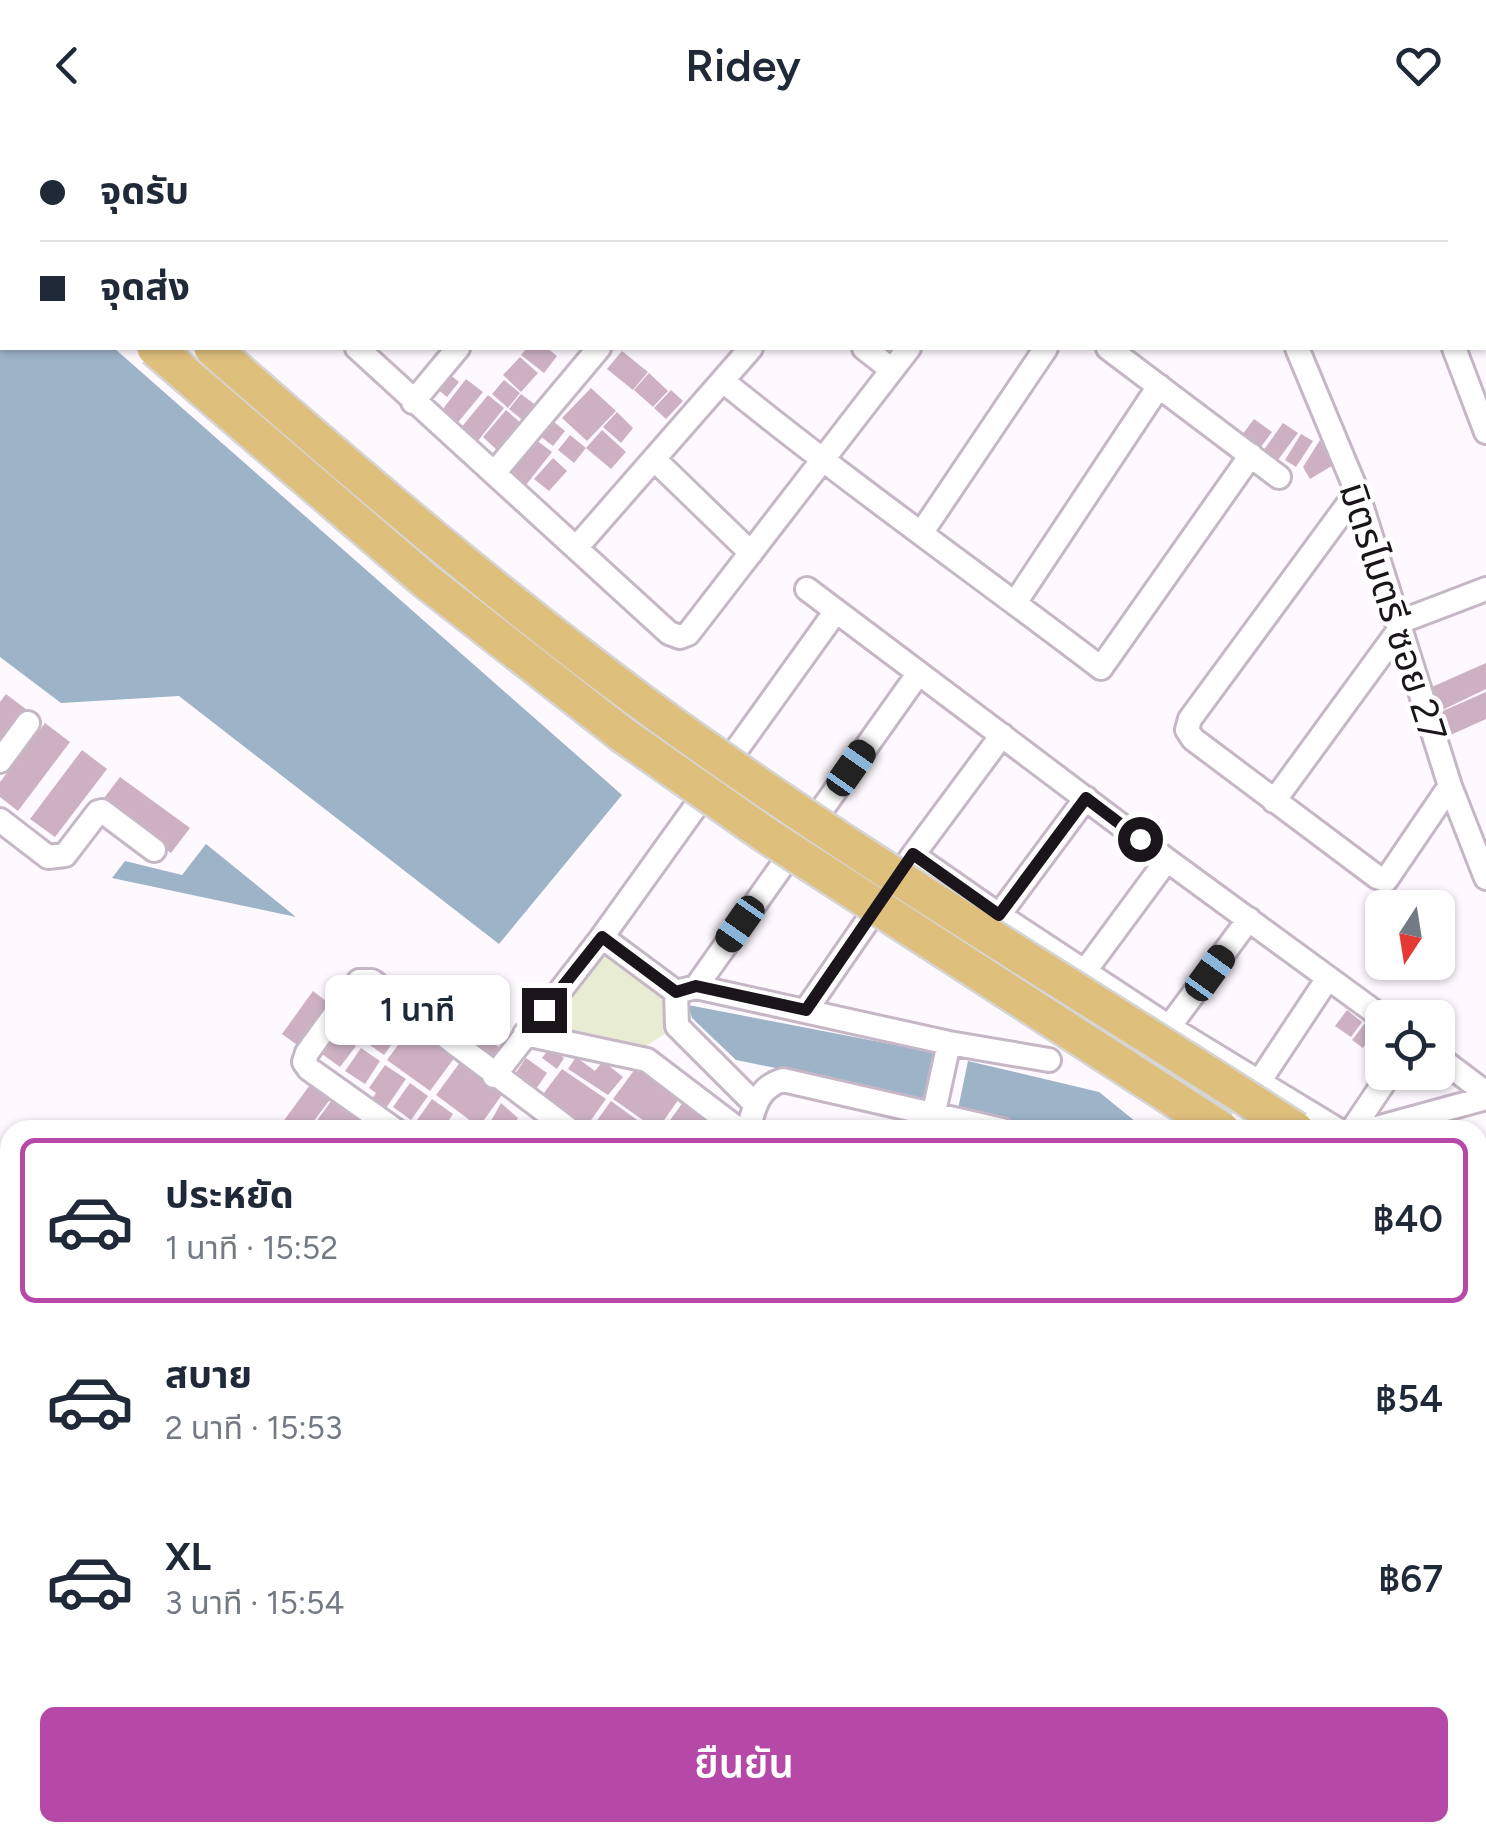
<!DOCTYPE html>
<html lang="th">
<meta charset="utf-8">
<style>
body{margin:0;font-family:Figtree,"Noto Sans Thai",sans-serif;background:#f6f6f7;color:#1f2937;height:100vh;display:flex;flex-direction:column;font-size:38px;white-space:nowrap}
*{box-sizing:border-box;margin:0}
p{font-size:32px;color:#747a83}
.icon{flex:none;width:55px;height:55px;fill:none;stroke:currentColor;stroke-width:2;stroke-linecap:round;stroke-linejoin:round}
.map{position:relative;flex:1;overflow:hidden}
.side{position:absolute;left:0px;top:990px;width:1488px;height:722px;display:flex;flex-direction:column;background:#fff;border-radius:30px 30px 0 0;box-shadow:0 2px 8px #0004}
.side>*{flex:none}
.banner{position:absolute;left:0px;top:0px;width:1488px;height:220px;box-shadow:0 2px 8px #0004;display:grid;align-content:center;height:220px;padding:0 40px;background:#fff}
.needle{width:65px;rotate:192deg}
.buttons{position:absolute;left:1365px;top:760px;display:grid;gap:20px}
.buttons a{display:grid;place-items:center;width:90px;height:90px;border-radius:15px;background:#fff;box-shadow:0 2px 8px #0004;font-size:50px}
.end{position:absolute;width:45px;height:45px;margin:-22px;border:12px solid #1a151a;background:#fff;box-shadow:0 0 0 5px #fff}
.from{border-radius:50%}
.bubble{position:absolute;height:70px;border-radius:15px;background:#fff;box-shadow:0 2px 8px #0004;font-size:32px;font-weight:600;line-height:70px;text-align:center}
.car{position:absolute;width:30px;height:60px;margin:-30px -15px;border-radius:12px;box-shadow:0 0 8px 2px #0007;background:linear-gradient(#222 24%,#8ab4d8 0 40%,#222 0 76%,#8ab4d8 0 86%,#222 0)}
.banner b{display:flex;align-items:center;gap:35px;height:95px;font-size:38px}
.banner b+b{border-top:2px solid #e0e1e3}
.banner i{width:25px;height:25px;background:#1f2937}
ul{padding:18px 0 0;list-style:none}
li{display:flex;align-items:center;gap:30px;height:165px;margin:0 20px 15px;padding:0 20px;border:5px solid transparent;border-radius:15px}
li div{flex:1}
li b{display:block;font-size:38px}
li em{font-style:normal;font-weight:600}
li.selected{border-color:#b648a7}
li>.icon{width:90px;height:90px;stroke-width:1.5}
.action{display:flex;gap:20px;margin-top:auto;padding:20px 40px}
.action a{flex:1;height:115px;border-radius:15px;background:#b648a7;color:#fff;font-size:40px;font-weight:600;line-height:115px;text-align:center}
header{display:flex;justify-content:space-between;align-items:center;height:130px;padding:0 40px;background:#fff;font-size:45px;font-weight:600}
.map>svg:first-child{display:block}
</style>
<header><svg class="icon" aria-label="back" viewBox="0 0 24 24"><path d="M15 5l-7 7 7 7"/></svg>Ridey<svg class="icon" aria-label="heart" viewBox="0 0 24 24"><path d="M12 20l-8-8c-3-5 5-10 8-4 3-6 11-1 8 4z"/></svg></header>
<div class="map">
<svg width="1486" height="1712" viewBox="0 0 1486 1712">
<rect width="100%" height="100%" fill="#fef8ff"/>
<path fill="#e7ecd2" d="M 602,807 L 676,862 L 677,896 L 629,927 L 525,904 Z"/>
<path fill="#9cb3c8" d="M 0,117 L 2,218 L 114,218 L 622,665 L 499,814 L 179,566 L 61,573 L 0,527 Z
M 206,714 L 296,787 L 112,748 L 125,731 L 182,745 Z
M 688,875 L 937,923 L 927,969 L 736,930 L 692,888 Z
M 968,931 L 1099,962 L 1146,1000 L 1056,1000 L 958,979 Z"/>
<path fill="#cdb1c2" d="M 527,218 L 547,218 L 557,226 L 544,243 L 521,225 Z
M 622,221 L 648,242 L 633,260 L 607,239 Z
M 520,227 L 538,243 L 521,262 L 503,245 Z
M 443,239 L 459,252 L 447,267 L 431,254 Z
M 649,243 L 668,261 L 653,277 L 634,260 Z
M 466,249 L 483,262 L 455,296 L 439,284 Z
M 504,250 L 520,263 L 508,278 L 492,264 Z
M 591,258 L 616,281 L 587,311 L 562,288 Z
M 671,260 L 683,271 L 666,289 L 654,278 Z
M 521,264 L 538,277 L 525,292 L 509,279 Z
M 488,265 L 504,278 L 477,312 L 460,299 Z
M 506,280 L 523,295 L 499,322 L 483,307 Z
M 617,282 L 633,298 L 621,313 L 603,297 Z
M 549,288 L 565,301 L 553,316 L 536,303 Z
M 1254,289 L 1272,302 L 1257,322 L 1239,309 Z
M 1283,293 L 1298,303 L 1272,338 L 1258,328 Z
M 602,300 L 626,322 L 611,339 L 586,318 Z
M 1301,304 L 1313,311 L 1296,337 L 1285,330 Z
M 570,305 L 586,318 L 574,333 L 558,320 Z
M 535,309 L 552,322 L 526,355 L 509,341 Z
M 1320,310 L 1335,334 L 1310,349 L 1303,337 Z
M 553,328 L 567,341 L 549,361 L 534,349 Z
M 1486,533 L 1486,559 L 1434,584 L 1425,560 Z
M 1486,562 L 1486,589 L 1444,608 L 1436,584 Z
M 6,564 L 31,583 L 0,625 L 0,572 Z
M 45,593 L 70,612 L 18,681 L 0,667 L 0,652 Z
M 82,620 L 107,639 L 55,707 L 30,689 Z
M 120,647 L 190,698 L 171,723 L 101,672 Z
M 313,861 L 331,875 L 300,917 L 282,904 Z
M 1347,880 L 1362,892 L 1351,907 L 1335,896 Z
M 398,884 L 408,891 L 384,925 L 364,911 L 380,888 L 390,895 Z
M 1365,893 L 1376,901 L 1363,918 L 1352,910 Z
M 412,896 L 455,927 L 430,961 L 387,930 Z
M 474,900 L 499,917 L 489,932 L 464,915 Z
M 338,902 L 356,916 L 340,937 L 322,924 Z
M 361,918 L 380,931 L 365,954 L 345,941 Z
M 550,918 L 564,928 L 557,939 L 542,928 Z
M 576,927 L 595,941 L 603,931 L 623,947 L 608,965 L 568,939 Z
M 526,928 L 547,943 L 534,962 L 513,947 Z
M 461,931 L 504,962 L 479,997 L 436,965 Z
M 385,935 L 406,949 L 384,981 L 370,972 L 376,963 L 369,958 Z
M 638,935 L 681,966 L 657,1000 L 613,969 Z
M 562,939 L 606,969 L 584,1000 L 575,1000 L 537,972 Z
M 312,952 L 332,967 L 307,1000 L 277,1000 Z
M 410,953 L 428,966 L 411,990 L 393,977 Z
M 334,967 L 375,996 L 372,1000 L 310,1000 Z
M 686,968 L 731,1000 L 663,1000 Z
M 432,969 L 453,984 L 442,1000 L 410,1000 Z
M 611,971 L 622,979 L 651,1000 L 590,1000 Z
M 501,973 L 518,988 L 510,1000 L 486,1000 Z
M 10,1043 L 10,1112 L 0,1105 L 0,1058 Z
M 0,1137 L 10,1145 L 10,1177 L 0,1190 Z
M 0,1273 L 10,1280 L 10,1289 L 0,1302 Z
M 4,1384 L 10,1389 L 10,1429 L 5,1437 L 0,1434 L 0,1389 Z
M 0,1439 L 10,1446 L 10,1488 L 6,1495 L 0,1491 Z
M 7,1520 L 10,1522 L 10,1575 L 0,1568 L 0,1531 Z
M 10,1587 L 10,1634 L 0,1628 L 0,1602 Z
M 10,1683 L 10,1702 L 31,1702 L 24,1712 L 14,1712 L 0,1702 Z
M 1478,1697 L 1486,1700 L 1486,1712 L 1469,1712 L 1473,1702 L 1478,1702 Z
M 43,1702 L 72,1702 L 76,1706 L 72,1712 L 36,1712 Z
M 125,1702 L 156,1702 L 160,1706 L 163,1702 L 194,1702 L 208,1712 L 125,1712 L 120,1709 Z
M 217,1702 L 250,1702 L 253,1705 L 248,1712 L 217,1712 L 212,1709 Z
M 342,1702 L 385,1702 L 377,1712 L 335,1712 Z
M 398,1702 L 429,1702 L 421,1712 L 412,1712 Z
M 435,1702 L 447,1702 L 462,1712 L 427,1712 Z
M 741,1702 L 770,1702 L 773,1705 L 768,1712 L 734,1712 Z
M 783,1702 L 811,1702 L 804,1712 L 797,1712 Z
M 814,1702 L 843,1702 L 847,1705 L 841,1712 L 808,1712 Z
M 921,1702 L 943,1702 L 946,1705 L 941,1712 L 915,1712 Z
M 947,1702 L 978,1702 L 972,1712 L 961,1712 Z
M 981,1702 L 1008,1702 L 1001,1712 L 974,1712 Z
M 1103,1702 L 1114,1702 L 1123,1709 L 1095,1712 Z
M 1134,1702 L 1161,1702 L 1153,1712 L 1133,1712 L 1129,1709 Z
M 1164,1702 L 1191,1702 L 1183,1712 L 1157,1712 Z
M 1222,1702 L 1250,1702 L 1243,1712 L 1230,1712 L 1220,1705 Z
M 1253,1702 L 1279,1702 L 1272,1712 L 1246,1712 Z
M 1282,1702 L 1315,1702 L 1308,1712 L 1293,1704 L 1301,1712 L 1275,1712 Z
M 1418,1702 L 1452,1702 L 1447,1712 L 1414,1712 Z"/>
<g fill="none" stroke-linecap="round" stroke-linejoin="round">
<g stroke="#c5b7c6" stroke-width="28">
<path id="minor" d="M 122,0 L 125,2
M 811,0 L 814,2
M 1208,0 L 1209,2
M 1370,0 L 1371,2
M 189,2 L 191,0
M 337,2 L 339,0
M 484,2 L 486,0
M 631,2 L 633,0
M 779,2 L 781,0
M 357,218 L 669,503 L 680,507 L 688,504 L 909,218
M 864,218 L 892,240
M 1108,218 L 1279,347
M 1297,218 L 1357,362 L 1450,656 L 1486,748
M 1454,218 L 1486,302
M 723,251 C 846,351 975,442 1101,538 L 1251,325
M 413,272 L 458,218
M 655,330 L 751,423
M 495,342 L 599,218
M 1357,362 L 1190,589 L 1187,600 L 1193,609 L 1377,747 L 1386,750 L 1450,656
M 922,402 L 1046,218
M 576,418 L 751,218
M 807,459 L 1167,730 L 1383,888
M 1015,473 L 1159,256
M 1397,493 L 1486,459
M 0,631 L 28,593
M 1086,668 L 999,785 L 1169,897 L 1338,1000
M 1274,671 L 1399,500
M 0,690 L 48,727 L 65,725 L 98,682 L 102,681 L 154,720
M 913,725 L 999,785
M 602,807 L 676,862 L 677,896 L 755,974
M 1085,841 L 1167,730
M 696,857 L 918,544
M 676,862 L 696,857 L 949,913 L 1049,930
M 806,880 L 913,725 L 1002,605
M 1169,897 L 1249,789
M 525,904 L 647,930 L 739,1000
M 1438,927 L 1486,963
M 494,946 L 602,807 L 836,481
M 1259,952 L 1328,848
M 395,1000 L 309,939 L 304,932 L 307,923 L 359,851 L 372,851 L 570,1000
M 748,1000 C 754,978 758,957 783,950 L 1002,1000
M 930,1000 L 949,913
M 1352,1000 L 1391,942
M 1369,1000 L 1486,968
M 0,1047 L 3,1042
M 1478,1087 L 1486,1093
M 0,1124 L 10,1131
M 1478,1194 L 1486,1200
M 0,1229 L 10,1214
M 0,1371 L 10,1378
M 1478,1440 L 1486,1436
M 0,1505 L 10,1512
M 1478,1538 L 1486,1535
M 0,1638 L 10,1645
M 92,1702 L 105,1712
M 284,1702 L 297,1712
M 497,1702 L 510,1712
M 686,1702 L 699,1712
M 862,1702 L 876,1712
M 1041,1702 L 1054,1712
M 1202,1702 L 1215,1712
M 1386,1709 L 1392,1712"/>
</g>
<g stroke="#d6d5d6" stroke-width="40">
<path id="highway" d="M 0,25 L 2,28
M 0,78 L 2,80
M 1478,1118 L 1486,1123
M 1478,1162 L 1486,1167"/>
</g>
<use href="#minor" stroke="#fff" stroke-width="22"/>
<use href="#highway" stroke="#dfbf7c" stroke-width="35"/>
<g stroke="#d6d5d6" stroke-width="40" stroke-linecap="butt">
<path id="highway-bridge" d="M 155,218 L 426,451 L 623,605 L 766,705 L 1222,1000
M 212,218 C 352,341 494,463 644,574 C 851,726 1080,860 1296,1000"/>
</g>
<use href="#highway-bridge" stroke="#dfbf7c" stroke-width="35"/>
</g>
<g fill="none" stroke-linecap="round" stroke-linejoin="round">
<path stroke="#1a151a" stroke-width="12" d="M 544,880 L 602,807 L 676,862 L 696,856 L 806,880 L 913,724 L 999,785 L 1086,668 L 1140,709"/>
</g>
<g text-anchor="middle" stroke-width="9" stroke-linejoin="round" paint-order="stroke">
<g font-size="38" fill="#1a151a" stroke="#fff">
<text transform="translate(1393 482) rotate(72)" y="13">มิตรไมตรี ซอย 27</text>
</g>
</g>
</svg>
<div class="buttons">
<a><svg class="needle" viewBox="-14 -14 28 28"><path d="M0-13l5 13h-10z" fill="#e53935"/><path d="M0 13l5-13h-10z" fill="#747a83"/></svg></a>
<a><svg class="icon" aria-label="locate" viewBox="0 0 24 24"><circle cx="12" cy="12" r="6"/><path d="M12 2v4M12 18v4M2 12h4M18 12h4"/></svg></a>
</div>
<i class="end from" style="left:1140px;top:709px"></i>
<i class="end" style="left:544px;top:880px"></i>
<div class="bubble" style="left:325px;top:845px;width:185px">1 นาที</div>
<i class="car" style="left:851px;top:638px;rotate:35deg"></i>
<i class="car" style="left:740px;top:794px;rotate:215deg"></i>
<i class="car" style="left:1210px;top:843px;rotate:36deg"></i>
<div class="banner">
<b><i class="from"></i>จุดรับ</b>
<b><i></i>จุดส่ง</b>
</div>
<section class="side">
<ul>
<li class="selected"><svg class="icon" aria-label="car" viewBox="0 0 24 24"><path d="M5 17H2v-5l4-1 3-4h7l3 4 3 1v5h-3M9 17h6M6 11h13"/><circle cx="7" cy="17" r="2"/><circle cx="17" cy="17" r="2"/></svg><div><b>ประหยัด</b><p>1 นาที · 15:52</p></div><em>฿40</em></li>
<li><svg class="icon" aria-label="car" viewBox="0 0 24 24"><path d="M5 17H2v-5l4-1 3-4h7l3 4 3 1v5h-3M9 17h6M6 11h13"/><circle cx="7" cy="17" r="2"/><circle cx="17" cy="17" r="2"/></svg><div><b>สบาย</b><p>2 นาที · 15:53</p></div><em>฿54</em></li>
<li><svg class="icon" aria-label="car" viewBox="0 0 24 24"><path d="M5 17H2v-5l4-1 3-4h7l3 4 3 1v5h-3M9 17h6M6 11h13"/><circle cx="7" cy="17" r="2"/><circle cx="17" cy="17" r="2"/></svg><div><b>XL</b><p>3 นาที · 15:54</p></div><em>฿67</em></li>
</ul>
<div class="action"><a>ยืนยัน</a></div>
</section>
</div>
